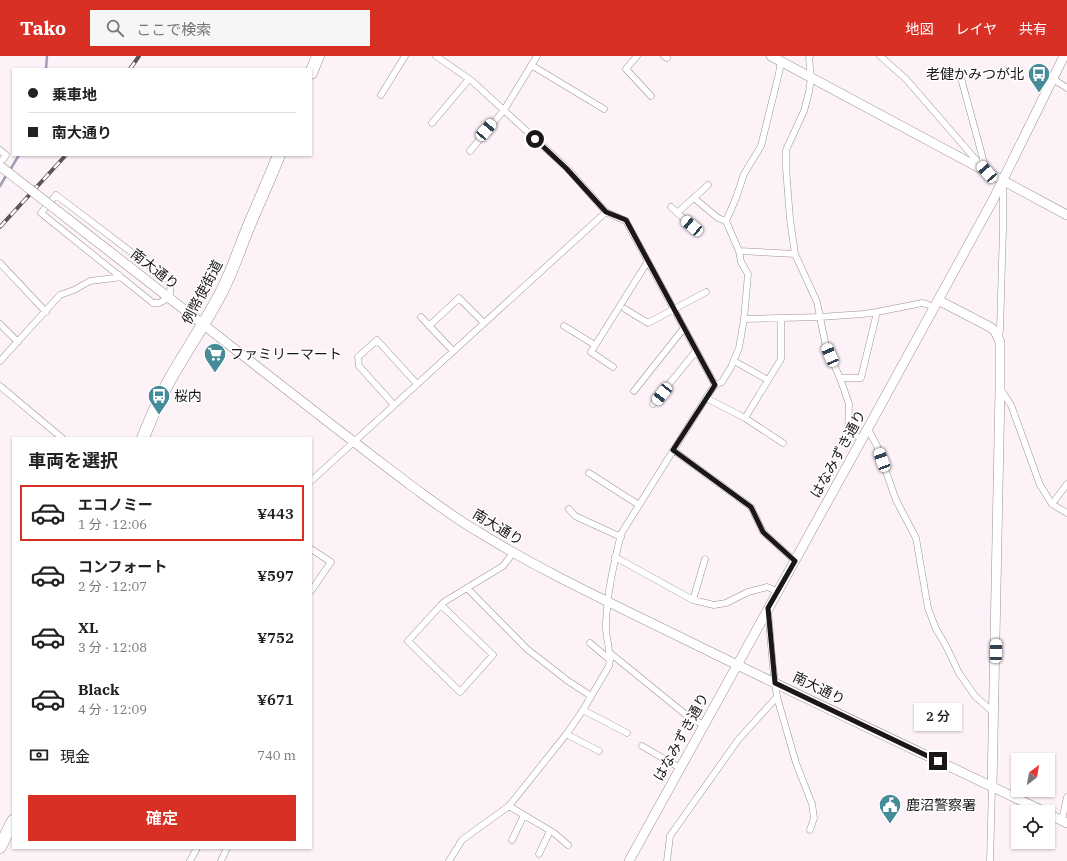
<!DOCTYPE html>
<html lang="ja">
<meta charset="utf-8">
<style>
body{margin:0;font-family:"IBM Plex Serif","Noto Sans JP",serif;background:#f6f6f6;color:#222;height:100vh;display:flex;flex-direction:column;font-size:15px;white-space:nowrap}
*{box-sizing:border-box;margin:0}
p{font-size:13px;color:#767676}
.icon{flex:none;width:22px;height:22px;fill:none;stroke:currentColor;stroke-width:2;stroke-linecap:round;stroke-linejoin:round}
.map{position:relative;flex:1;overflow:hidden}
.sheet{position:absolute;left:12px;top:381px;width:300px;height:412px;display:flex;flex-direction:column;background:#fff;border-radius:0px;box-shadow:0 1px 3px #0004}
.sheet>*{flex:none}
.hud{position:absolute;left:12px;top:12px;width:300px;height:88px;border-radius:0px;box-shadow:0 1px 3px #0004;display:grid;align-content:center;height:88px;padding:0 16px;background:#fff}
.needle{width:26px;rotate:31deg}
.tools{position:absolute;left:1011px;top:697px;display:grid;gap:8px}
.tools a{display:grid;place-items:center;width:44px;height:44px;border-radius:0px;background:#fff;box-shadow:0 1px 3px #0004;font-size:20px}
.end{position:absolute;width:18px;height:18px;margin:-9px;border:5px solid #1b1619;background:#fff;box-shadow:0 0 0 2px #fff}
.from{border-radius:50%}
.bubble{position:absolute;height:28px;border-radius:0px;background:#fff;box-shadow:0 1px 3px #0004;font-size:13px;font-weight:600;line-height:28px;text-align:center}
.car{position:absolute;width:12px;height:24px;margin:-12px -6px;border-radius:5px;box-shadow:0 0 3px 1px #0007;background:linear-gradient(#fff 24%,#345 0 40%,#fff 0 76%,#345 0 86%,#fff 0)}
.hud b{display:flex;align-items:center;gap:14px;height:38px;font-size:15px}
.hud b+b{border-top:1px solid #e0e0e0}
.hud i{width:10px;height:10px;background:#222}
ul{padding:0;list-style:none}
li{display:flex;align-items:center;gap:12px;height:56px;margin:0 8px 6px;padding:0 8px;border:2px solid transparent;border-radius:0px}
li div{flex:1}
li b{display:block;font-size:15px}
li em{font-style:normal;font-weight:600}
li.active{border-color:#d93025}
li>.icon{width:36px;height:36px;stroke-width:1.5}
h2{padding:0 16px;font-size:18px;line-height:48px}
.pay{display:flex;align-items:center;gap:10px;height:44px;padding:0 16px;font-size:15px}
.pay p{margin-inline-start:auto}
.cta{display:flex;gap:8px;margin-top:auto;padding:8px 16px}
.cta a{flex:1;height:46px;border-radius:0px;background:#d93025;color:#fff;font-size:16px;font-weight:600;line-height:46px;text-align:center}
header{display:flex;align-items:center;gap:24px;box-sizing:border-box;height:56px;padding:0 20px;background:#d93025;color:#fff}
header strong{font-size:19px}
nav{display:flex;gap:22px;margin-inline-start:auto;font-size:14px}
.search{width:280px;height:36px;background:#f6f6f6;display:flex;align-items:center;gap:10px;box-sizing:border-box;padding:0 14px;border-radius:0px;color:#767676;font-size:15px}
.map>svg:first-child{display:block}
</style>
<header>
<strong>Tako</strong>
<div class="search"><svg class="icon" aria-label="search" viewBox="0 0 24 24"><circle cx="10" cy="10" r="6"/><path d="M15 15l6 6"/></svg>ここで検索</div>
<nav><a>地図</a><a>レイヤ</a><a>共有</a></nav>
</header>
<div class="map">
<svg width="1067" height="805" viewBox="0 0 1067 805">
<rect width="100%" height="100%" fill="#fef2f9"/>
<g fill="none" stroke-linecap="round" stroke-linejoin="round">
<path stroke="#9e9cb9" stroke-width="2.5" d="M 46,13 L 47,0
M 10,114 L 19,99
M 0,130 L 7,118"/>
<g stroke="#9c9198" stroke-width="7">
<path id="street" d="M 436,0 L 472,25 L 567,112 L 606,156 L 626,165 L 715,329
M 637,0 L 626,13 L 651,40
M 664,0 L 667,2
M 810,0 L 809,2 L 811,22 L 809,36 L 804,55 L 786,94 L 786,112 L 790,163 L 795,198 L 817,246 L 826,291 L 840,322 L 849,348 L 848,375 L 862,383
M 880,0 L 906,23 L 983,112
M 531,9 L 604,53
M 961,22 L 986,114
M 1053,23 L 1067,32
M 381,39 L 405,0
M 432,67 L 469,23
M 0,94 L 6,99 L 0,108
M 470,95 L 504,54 L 537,0
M 56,139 L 168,224 C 172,230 170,235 169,242 L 159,247 L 153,247 L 41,157 Z
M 694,142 L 718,162 L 726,165
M 671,151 L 692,170
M 677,157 L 708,129
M 739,195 L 795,198
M 0,207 L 46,256
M 625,253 L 648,267 L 706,236
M 421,261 L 453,295
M 744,263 L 820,261 L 863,258 L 877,256 L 922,247 L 926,248 L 934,251
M 0,268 L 18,286
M 429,270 L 459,242 L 484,267
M 564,270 L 595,289
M 998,280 L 1000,274 L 1003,173 L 1003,126
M 0,305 L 60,239 L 74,234 L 90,225 L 115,222 L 119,219
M 734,305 L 768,324
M 613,311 L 591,296 L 648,205
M 840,322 L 861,322 L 877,256
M 0,330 L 62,382
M 1001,334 L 1011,349 L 1040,429 L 1052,448 L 1067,428
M 634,335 L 684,272
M 706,342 L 745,362 L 781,303 L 781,263
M 653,348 L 696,295
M 394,349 L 359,310 L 358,301 L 377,284 L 417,328
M 745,362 L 783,387
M 868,373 L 877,390 L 896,444 L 916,482 L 928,552 L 936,573 L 945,588 L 959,617 L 975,640 L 994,657
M 673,394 L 751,451 L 763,476 L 795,505
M 589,417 L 639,449
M 311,425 L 606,156
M 1052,448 L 1067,457
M 569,453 L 575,460 L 621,481
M 311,493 L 331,506 L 311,535
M 615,501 L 693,544 L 714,549 L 726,547 L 748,536 L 767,531 L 777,535
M 467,532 L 527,593 L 568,625 L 591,640
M 693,544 L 705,503
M 441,549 L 493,599 L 460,636 L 408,585 L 441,549 L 444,546 L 503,510 L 513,497
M 768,554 L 773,611 L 777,641 L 796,707 L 812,748 L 814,762 L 810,774
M 590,587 L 610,604
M 610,597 L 690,662 L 704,669
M 583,654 L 627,677
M 566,678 L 599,695
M 642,690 L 680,712
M 509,750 L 554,777 L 568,789
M 1062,764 L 1067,741
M 512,784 L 524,759
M 539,798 L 550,775
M 190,805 L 197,792
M 221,805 L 227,792
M 449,805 L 462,784 L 509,750 L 568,676 L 583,654 L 609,610 C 612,596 605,582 606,567 C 607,537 614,507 621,478 L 706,342 L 715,329 L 722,326 L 731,311 L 739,292 L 744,263 L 748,218 L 741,206 L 739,195 L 726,165 L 736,142 L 744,118 L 761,90 L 779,17 L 781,5
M 667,805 L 670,780 L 738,684 L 777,641
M 990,805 L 992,731"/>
</g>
<g stroke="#9c9198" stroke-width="10">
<path id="secondary" d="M 771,0 L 1067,159
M 109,195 C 175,247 242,298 309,351 C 342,377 375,402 409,428 C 431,444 453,461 477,475 C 543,516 613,548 682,582 C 802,641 924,698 1045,756
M 938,244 L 990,271 L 995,275 L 1000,286 L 1000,333 L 992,731
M 1048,758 L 1067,767
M 629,805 L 862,383 L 993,144 L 1064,0"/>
</g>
<g stroke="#9c9198" stroke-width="13">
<path id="highway" d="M 311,17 L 318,0
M 143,382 C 153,357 164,331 179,308 C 193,284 208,262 221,237 C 232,216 239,194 248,172 C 258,148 269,124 279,99
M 0,791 L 13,765"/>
</g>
<use href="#street" stroke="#fff" stroke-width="6"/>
<use href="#secondary" stroke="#fff" stroke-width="9"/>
<use href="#highway" stroke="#fff" stroke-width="12"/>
<g stroke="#5b5458" stroke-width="4">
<path id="rail" d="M 130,13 L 139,0
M 0,171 L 66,99"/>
</g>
<use href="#rail" stroke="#fff" stroke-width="2.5" stroke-dasharray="8" stroke-linecap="butt"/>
<g stroke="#9c9198" stroke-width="10" stroke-linecap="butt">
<path id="secondary-bridge" d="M 0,110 L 109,195"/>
</g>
<use href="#secondary-bridge" stroke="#fff" stroke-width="9"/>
</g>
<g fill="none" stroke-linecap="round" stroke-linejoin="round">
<path stroke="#1b1619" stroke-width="5" d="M 535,83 L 566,112 L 606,156 L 626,164 L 715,329 L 673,394 L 751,451 L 763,476 L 795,505 L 768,552 L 775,627 L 938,705"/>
</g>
<defs>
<g id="bus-pin" transform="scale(1.15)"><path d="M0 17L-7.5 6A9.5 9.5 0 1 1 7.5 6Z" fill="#468b98" stroke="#fff"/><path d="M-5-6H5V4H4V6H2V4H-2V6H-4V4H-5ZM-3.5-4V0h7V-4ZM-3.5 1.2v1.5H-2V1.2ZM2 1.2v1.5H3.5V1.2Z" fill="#fff"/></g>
<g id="supermarket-pin" transform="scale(1.15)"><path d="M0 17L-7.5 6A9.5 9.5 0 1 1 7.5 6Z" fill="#468b98" stroke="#fff"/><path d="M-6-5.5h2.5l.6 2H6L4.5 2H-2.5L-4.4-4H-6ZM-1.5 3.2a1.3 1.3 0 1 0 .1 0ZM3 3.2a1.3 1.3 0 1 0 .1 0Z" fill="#fff"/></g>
<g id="civic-pin" transform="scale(1.15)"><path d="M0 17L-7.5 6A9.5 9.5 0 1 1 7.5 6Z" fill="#468b98" stroke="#fff"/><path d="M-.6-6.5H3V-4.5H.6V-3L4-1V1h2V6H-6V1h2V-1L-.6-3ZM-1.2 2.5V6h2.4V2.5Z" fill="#fff"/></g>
</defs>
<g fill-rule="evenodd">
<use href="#bus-pin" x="1039" y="18"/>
<use href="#supermarket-pin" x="215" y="298"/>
<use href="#bus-pin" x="159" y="340"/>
<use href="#civic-pin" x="890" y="749"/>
</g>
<g text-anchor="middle" stroke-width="3" stroke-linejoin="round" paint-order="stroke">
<g font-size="14" fill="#1b1619" stroke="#fff" text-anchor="start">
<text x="1024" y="23" text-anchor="end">老健かみつが北</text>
<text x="230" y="303">ファミリーマート</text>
<text x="174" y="345">桜内</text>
<text x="906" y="754">鹿沼警察署</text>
</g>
<g font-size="14" fill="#1b1619" stroke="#fff">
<text transform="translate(155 213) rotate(38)" y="5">南大通り</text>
<text transform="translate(202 236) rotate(-62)" y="5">例幣使街道</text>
<text transform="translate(838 398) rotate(-61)" y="5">はなみずき通り</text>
<text transform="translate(498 471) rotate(31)" y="5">南大通り</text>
<text transform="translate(819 632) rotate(26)" y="5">南大通り</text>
<text transform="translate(681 681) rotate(-61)" y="5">はなみずき通り</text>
</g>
</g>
</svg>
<div class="tools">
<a><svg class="needle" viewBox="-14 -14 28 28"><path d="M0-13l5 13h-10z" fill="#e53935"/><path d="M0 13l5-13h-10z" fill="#767676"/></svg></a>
<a><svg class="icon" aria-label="locate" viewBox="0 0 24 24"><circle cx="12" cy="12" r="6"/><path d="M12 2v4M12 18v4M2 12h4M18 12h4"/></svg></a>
</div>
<i class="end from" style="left:535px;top:83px"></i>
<i class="end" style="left:938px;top:705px"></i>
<div class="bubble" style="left:914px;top:647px;width:48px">2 分</div>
<i class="car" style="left:486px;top:74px;rotate:40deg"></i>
<i class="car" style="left:987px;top:116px;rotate:319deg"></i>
<i class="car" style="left:692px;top:170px;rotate:310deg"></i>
<i class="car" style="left:830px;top:299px;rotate:337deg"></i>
<i class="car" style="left:662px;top:338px;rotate:218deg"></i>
<i class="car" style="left:882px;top:404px;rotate:340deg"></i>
<i class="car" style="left:996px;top:595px;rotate:1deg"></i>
<div class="hud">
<b><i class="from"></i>乗車地</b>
<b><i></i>南大通り</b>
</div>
<section class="sheet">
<h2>車両を選択</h2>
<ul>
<li class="active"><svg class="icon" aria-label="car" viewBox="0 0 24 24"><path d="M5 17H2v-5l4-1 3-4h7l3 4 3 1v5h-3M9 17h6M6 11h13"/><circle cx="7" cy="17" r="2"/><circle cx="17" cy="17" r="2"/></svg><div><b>エコノミー</b><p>1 分 · 12:06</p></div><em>¥443</em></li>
<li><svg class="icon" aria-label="car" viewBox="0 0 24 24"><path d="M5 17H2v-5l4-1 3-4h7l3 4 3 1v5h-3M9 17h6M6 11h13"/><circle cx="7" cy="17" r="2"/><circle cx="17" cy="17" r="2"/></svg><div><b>コンフォート</b><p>2 分 · 12:07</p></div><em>¥597</em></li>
<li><svg class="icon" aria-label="car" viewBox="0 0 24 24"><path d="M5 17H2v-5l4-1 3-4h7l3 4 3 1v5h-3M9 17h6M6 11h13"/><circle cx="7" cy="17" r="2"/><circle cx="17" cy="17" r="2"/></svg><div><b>XL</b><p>3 分 · 12:08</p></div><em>¥752</em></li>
<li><svg class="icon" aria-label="car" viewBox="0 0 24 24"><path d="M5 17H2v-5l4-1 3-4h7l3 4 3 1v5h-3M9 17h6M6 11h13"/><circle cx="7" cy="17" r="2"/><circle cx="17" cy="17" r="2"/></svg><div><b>Black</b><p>4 分 · 12:09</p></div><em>¥671</em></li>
</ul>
<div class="pay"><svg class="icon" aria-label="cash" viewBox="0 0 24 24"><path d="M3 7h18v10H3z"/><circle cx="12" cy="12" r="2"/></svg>現金<p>740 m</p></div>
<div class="cta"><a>確定</a></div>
</section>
</div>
